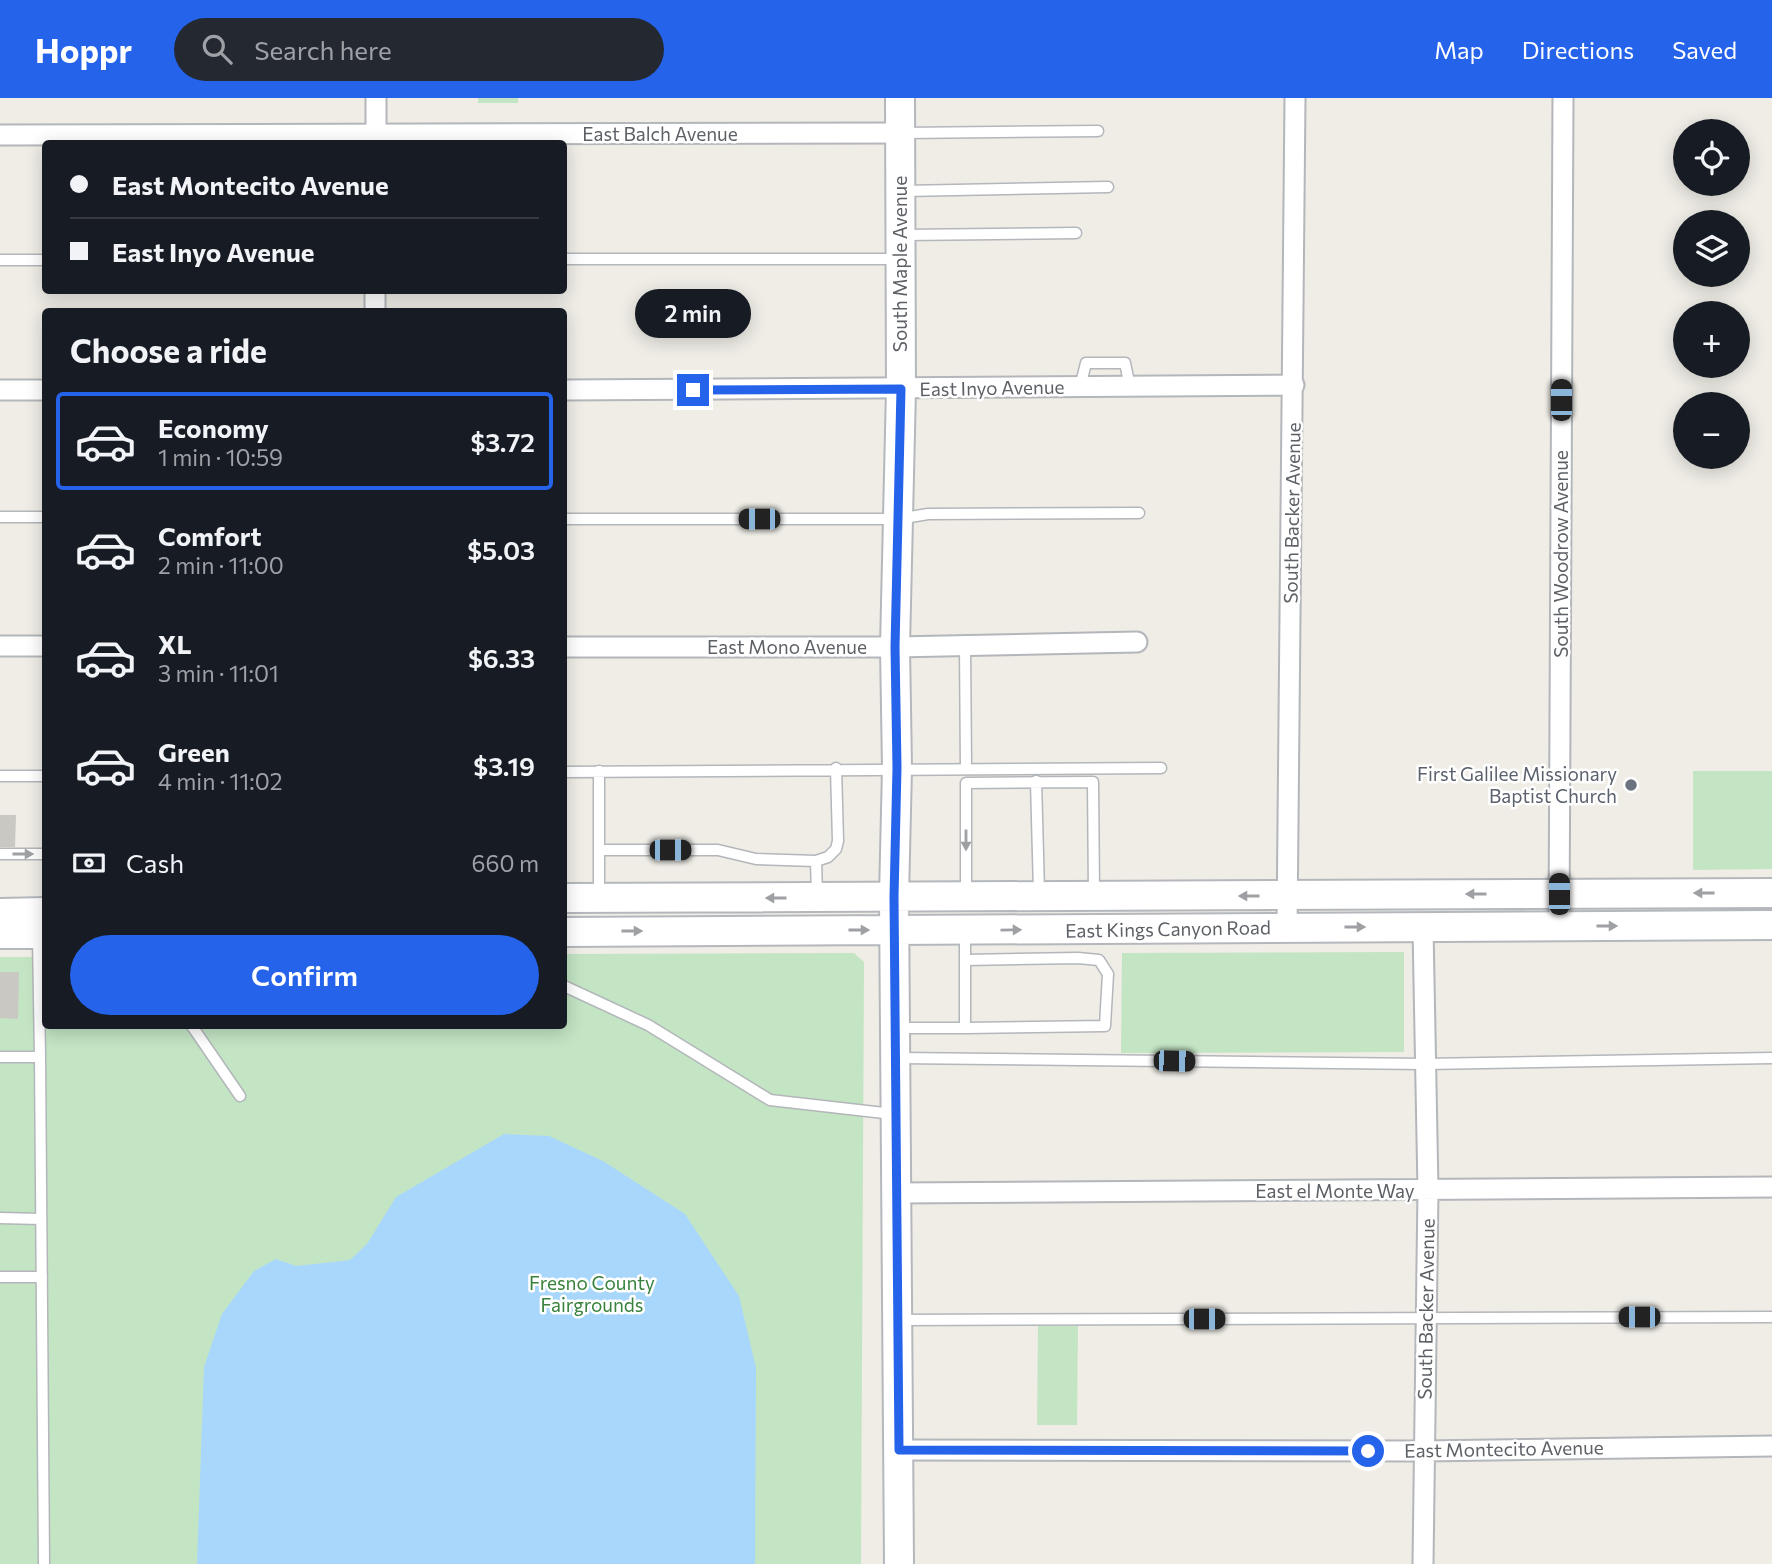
<!DOCTYPE html>
<meta charset="utf-8">
<style>
body{margin:0;font-family:Commissioner,sans-serif;background:#242831;color:#f1f3f6;height:100vh;display:flex;flex-direction:column;font-size:26px;white-space:nowrap}
*{box-sizing:border-box;margin:0}
p{font-size:23px;color:#9ea1a6}
.icon{flex:none;width:38px;height:38px;fill:none;stroke:currentColor;stroke-width:2;stroke-linecap:round;stroke-linejoin:round}
.map{position:relative;flex:1;overflow:hidden}
.details{position:absolute;left:42px;top:210px;width:525px;height:721px;display:flex;flex-direction:column;background:#171b24;border-radius:7px;box-shadow:0 4px 18px #0003}
.details>*{flex:none}
.top-card{position:absolute;left:42px;top:42px;width:525px;height:154px;border-radius:7px;box-shadow:0 4px 18px #0003;display:grid;align-content:center;height:154px;padding:0 28px;background:#171b24}
.tools{position:absolute;left:1673px;top:21px;display:grid;gap:14px}
.tools a{display:grid;place-items:center;width:77px;height:77px;border-radius:50%;background:#171b24;box-shadow:0 4px 18px #0003;font-size:35px}
.end{position:absolute;width:32px;height:32px;margin:-16px;border:9px solid #2563eb;background:#fff;box-shadow:0 0 0 4px #fff}
.from{border-radius:50%}
.bubble{position:absolute;height:49px;border-radius:24px;background:#171b24;box-shadow:0 4px 18px #0003;font-size:23px;font-weight:600;line-height:49px;text-align:center}
.car{position:absolute;width:21px;height:42px;margin:-21px -10px;border-radius:9px;box-shadow:0 0 5px 2px #0007;background:linear-gradient(#222 24%,#8ab4d8 0 40%,#222 0 76%,#8ab4d8 0 86%,#222 0)}
.top-card b{display:flex;align-items:center;gap:24px;height:66px;font-size:26px}
.top-card b+b{border-top:2px solid #363941}
.top-card i{width:18px;height:18px;background:#f1f3f6}
ul{padding:0;list-style:none}
li{display:flex;align-items:center;gap:21px;height:98px;margin:0 14px 10px;padding:0 14px;border:4px solid transparent;border-radius:7px}
li div{flex:1}
li b{display:block;font-size:26px}
li em{font-style:normal;font-weight:600}
li.selected{border-color:#2563eb}
li>.icon{width:63px;height:63px;stroke-width:1.5}
h2{padding:0 28px;font-size:32px;line-height:84px}
.pay{display:flex;align-items:center;gap:18px;height:77px;padding:0 28px;font-size:26px}
.pay p{margin-inline-start:auto}
.cta{display:flex;gap:14px;margin-top:auto;padding:14px 28px}
.cta a{flex:1;height:80px;border-radius:42px;background:#2563eb;color:#fff;font-size:28px;font-weight:600;line-height:80px;text-align:center}
header{display:flex;align-items:center;gap:42px;box-sizing:border-box;height:98px;padding:0 35px;background:#2563eb;color:#fff}
header strong{font-size:33px}
nav{display:flex;gap:38px;margin-inline-start:auto;font-size:24px}
.search{width:490px;height:63px;background:#242831;display:flex;align-items:center;gap:18px;box-sizing:border-box;padding:0 24px;border-radius:38px;color:#9ea1a6;font-size:26px}
.map>svg:first-child{display:block}
</style>
<header>
<strong>Hoppr</strong>
<div class="search"><svg class="icon" aria-label="search" viewBox="0 0 24 24"><circle cx="10" cy="10" r="6"/><path d="M15 15l6 6"/></svg>Search here</div>
<nav><a>Map</a><a>Directions</a><a>Saved</a></nav>
</header>
<div class="map">
<svg width="1772" height="1466" viewBox="0 0 1772 1466">
<rect width="100%" height="100%" fill="#efede6"/>
<path fill="#c3e5c4" d="M 478,0 L 518,0 L 518,5 L 478,5 Z
M 1693,673 L 1772,673 L 1772,771 L 1693,772 Z
M 1404,854 L 1404,954 L 1121,955 L 1122,855 Z
M 854,855 L 864,864 L 861,1466 L 0,1466 L 0,859 L 45,859 L 46,928 L 564,928 L 564,856 Z
M 1038,1228 L 1078,1228 L 1077,1327 L 1037,1327 Z"/>
<path fill="#a9d7fc" d="M 504,1036 L 549,1038 L 603,1063 L 685,1116 L 739,1198 L 756,1270 L 755,1466 L 197,1466 L 204,1269 L 222,1216 L 254,1173 L 276,1161 L 296,1168 L 350,1162 L 367,1146 L 396,1099 Z"/>
<path fill="#cac8c3" d="M 0,717 L 16,717 L 15,749 L 0,749 Z
M 0,874 L 19,874 L 18,921 L 0,920 Z"/>
<g fill="none" stroke-linecap="round" stroke-linejoin="round">
<g stroke="#b3b6ba" stroke-width="13">
<path id="lane" d="M 903,35 L 1098,33
M 904,93 L 1108,89
M 904,137 L 1076,135
M 564,161 L 899,161
M 0,162 L 46,162
M 1080,289 L 1086,265 L 1125,265 L 1130,289
M 0,419 L 46,419
M 564,421 L 898,421 L 928,416 L 1139,415
M 965,548 L 966,670
M 599,673 L 599,752
M 564,674 L 1161,670
M 0,678 L 46,678
M 1036,683 L 1039,794
M 0,756 L 46,756
M 816,763 L 817,796
M 966,795 L 966,685 L 1093,684 L 1094,796
M 599,796 L 599,752 L 718,752 L 756,761 L 816,763 L 828,759 L 836,751 L 838,743 L 836,670
M 564,888 L 648,927 L 770,1002 L 893,1016
M 192,928 L 240,998
M 898,930 L 965,930 L 965,833
M 965,930 L 1105,928 L 1108,876 L 1099,862 L 1078,860 L 965,862
M 0,959 L 40,959 L 38,839
M 40,959 L 44,1466
M 898,960 L 1425,966 L 1772,960
M 0,1120 L 41,1121
M 0,1179 L 42,1179
M 899,1222 L 1772,1219"/>
</g>
<g stroke="#b3b6ba" stroke-width="23">
<path id="street" d="M 376,0 L 376,46
M 0,37 L 899,35
M 375,214 L 375,192
M 0,292 L 46,292
M 564,292 L 1294,287
M 0,548 L 46,548
M 564,549 L 895,549 L 1137,544
M 1559,828 L 1563,0
M 1287,829 L 1295,0
M 1423,830 L 1428,1092 L 1423,1466
M 897,1095 L 1772,1089
M 899,1352 L 1424,1353 L 1772,1348"/>
</g>
<g stroke="#b4b8bd" stroke-width="32">
<path id="secondary" d="M 564,800 L 1772,795
M 0,815 L 46,814
M 564,834 L 1772,827
M 0,836 L 46,836
M 899,1466 L 894,799 L 897,670 L 895,549 L 901,291 L 900,0"/>
</g>
<use href="#lane" stroke="#fff" stroke-width="10"/>
<use href="#street" stroke="#fff" stroke-width="19"/>
<use href="#secondary" stroke="#fff" stroke-width="28"/>
</g>
<defs><path id="oneway-solid" d="M-6-.8H1V-3.2L6.5 0L1 3.2V.8H-6Z" transform="scale(1.75)"/></defs>
<g fill="#9ea0a3">
<use href="#oneway-solid" transform="translate(966 742) rotate(90)"/>
<use href="#oneway-solid" transform="translate(23 756)"/>
<use href="#oneway-solid" transform="translate(1704 795) rotate(180)"/>
<use href="#oneway-solid" transform="translate(1476 796) rotate(180)"/>
<use href="#oneway-solid" transform="translate(1249 798) rotate(180)"/>
<use href="#oneway-solid" transform="translate(776 800) rotate(180)"/>
<use href="#oneway-solid" transform="translate(1607 828)"/>
<use href="#oneway-solid" transform="translate(1355 829)"/>
<use href="#oneway-solid" transform="translate(859 832)"/>
<use href="#oneway-solid" transform="translate(1011 832) rotate(-1)"/>
<use href="#oneway-solid" transform="translate(632 833)"/>
</g>
<g fill="none" stroke-linecap="round" stroke-linejoin="round">
<path stroke="#2563eb" stroke-width="9" d="M 693,292 L 901,291 L 895,549 L 897,670 L 894,799 L 899,1352 L 1368,1353"/>
</g>
<circle fill="#6b7280" stroke="#fff" stroke-width="2.5" cx="1631" cy="687" r="7"/>
<g text-anchor="middle" stroke-width="5" stroke-linejoin="round" paint-order="stroke">
<g font-size="19" fill="#5d6166" stroke="#fff">
<text x="660" y="43">East Balch Avenue</text>
<text transform="translate(900 166) rotate(-90)" y="7">South Maple Avenue</text>
<text transform="translate(992 290) rotate(-1)" y="7">East Inyo Avenue</text>
<text transform="translate(1292 415) rotate(-89)" y="7">South Backer Avenue</text>
<text transform="translate(1561 456) rotate(-90)" y="7">South Woodrow Avenue</text>
<text x="787" y="556">East Mono Avenue</text>
<text transform="translate(1168 831) rotate(-1)" y="7">East Kings Canyon Road</text>
<text x="1335" y="1100">East el Monte Way</text>
<text transform="translate(1426 1211) rotate(-89)" y="7">South Backer Avenue</text>
<text transform="translate(1504 1351) rotate(-1)" y="7">East Montecito Avenue</text>
</g>
<g font-size="19" fill="#5b616d" stroke="#fff" text-anchor="end">
<text x="1617" y="683">First Galilee Missionary<tspan x="1617" dy="22">Baptist Church</tspan></text>
</g>
<g font-size="19" fill="#38823d" stroke="#fff">
<text x="592" y="1192">Fresno County<tspan x="592" dy="22">Fairgrounds</tspan></text>
</g>
</g>
</svg>
<div class="tools">
<a><svg class="icon" aria-label="locate" viewBox="0 0 24 24"><circle cx="12" cy="12" r="6"/><path d="M12 2v4M12 18v4M2 12h4M18 12h4"/></svg></a>
<a><svg class="icon" aria-label="layers" viewBox="0 0 24 24"><path d="M12 4l9 5-9 5-9-5zM3 14l9 5 9-5"/></svg></a>
<a>+</a>
<a>−</a>
</div>
<i class="end from" style="left:1368px;top:1353px"></i>
<i class="end" style="left:693px;top:292px"></i>
<div class="bubble" style="left:635px;top:191px;width:116px">2 min</div>
<i class="car" style="left:1561px;top:302px;rotate:0deg"></i>
<i class="car" style="left:759px;top:421px;rotate:270deg"></i>
<i class="car" style="left:670px;top:752px;rotate:90deg"></i>
<i class="car" style="left:1559px;top:796px;rotate:0deg"></i>
<i class="car" style="left:1174px;top:963px;rotate:91deg"></i>
<i class="car" style="left:1639px;top:1219px;rotate:270deg"></i>
<i class="car" style="left:1204px;top:1221px;rotate:90deg"></i>
<div class="top-card">
<b><i class="from"></i>East Montecito Avenue</b>
<b><i></i>East Inyo Avenue</b>
</div>
<section class="details">
<h2>Choose a ride</h2>
<ul>
<li class="selected"><svg class="icon" aria-label="car" viewBox="0 0 24 24"><path d="M5 17H2v-5l4-1 3-4h7l3 4 3 1v5h-3M9 17h6M6 11h13"/><circle cx="7" cy="17" r="2"/><circle cx="17" cy="17" r="2"/></svg><div><b>Economy</b><p>1 min · 10:59</p></div><em>$3.72</em></li>
<li><svg class="icon" aria-label="car" viewBox="0 0 24 24"><path d="M5 17H2v-5l4-1 3-4h7l3 4 3 1v5h-3M9 17h6M6 11h13"/><circle cx="7" cy="17" r="2"/><circle cx="17" cy="17" r="2"/></svg><div><b>Comfort</b><p>2 min · 11:00</p></div><em>$5.03</em></li>
<li><svg class="icon" aria-label="car" viewBox="0 0 24 24"><path d="M5 17H2v-5l4-1 3-4h7l3 4 3 1v5h-3M9 17h6M6 11h13"/><circle cx="7" cy="17" r="2"/><circle cx="17" cy="17" r="2"/></svg><div><b>XL</b><p>3 min · 11:01</p></div><em>$6.33</em></li>
<li><svg class="icon" aria-label="car" viewBox="0 0 24 24"><path d="M5 17H2v-5l4-1 3-4h7l3 4 3 1v5h-3M9 17h6M6 11h13"/><circle cx="7" cy="17" r="2"/><circle cx="17" cy="17" r="2"/></svg><div><b>Green</b><p>4 min · 11:02</p></div><em>$3.19</em></li>
</ul>
<div class="pay"><svg class="icon" aria-label="cash" viewBox="0 0 24 24"><path d="M3 7h18v10H3z"/><circle cx="12" cy="12" r="2"/></svg>Cash<p>660 m</p></div>
<div class="cta"><a>Confirm</a></div>
</section>
</div>
